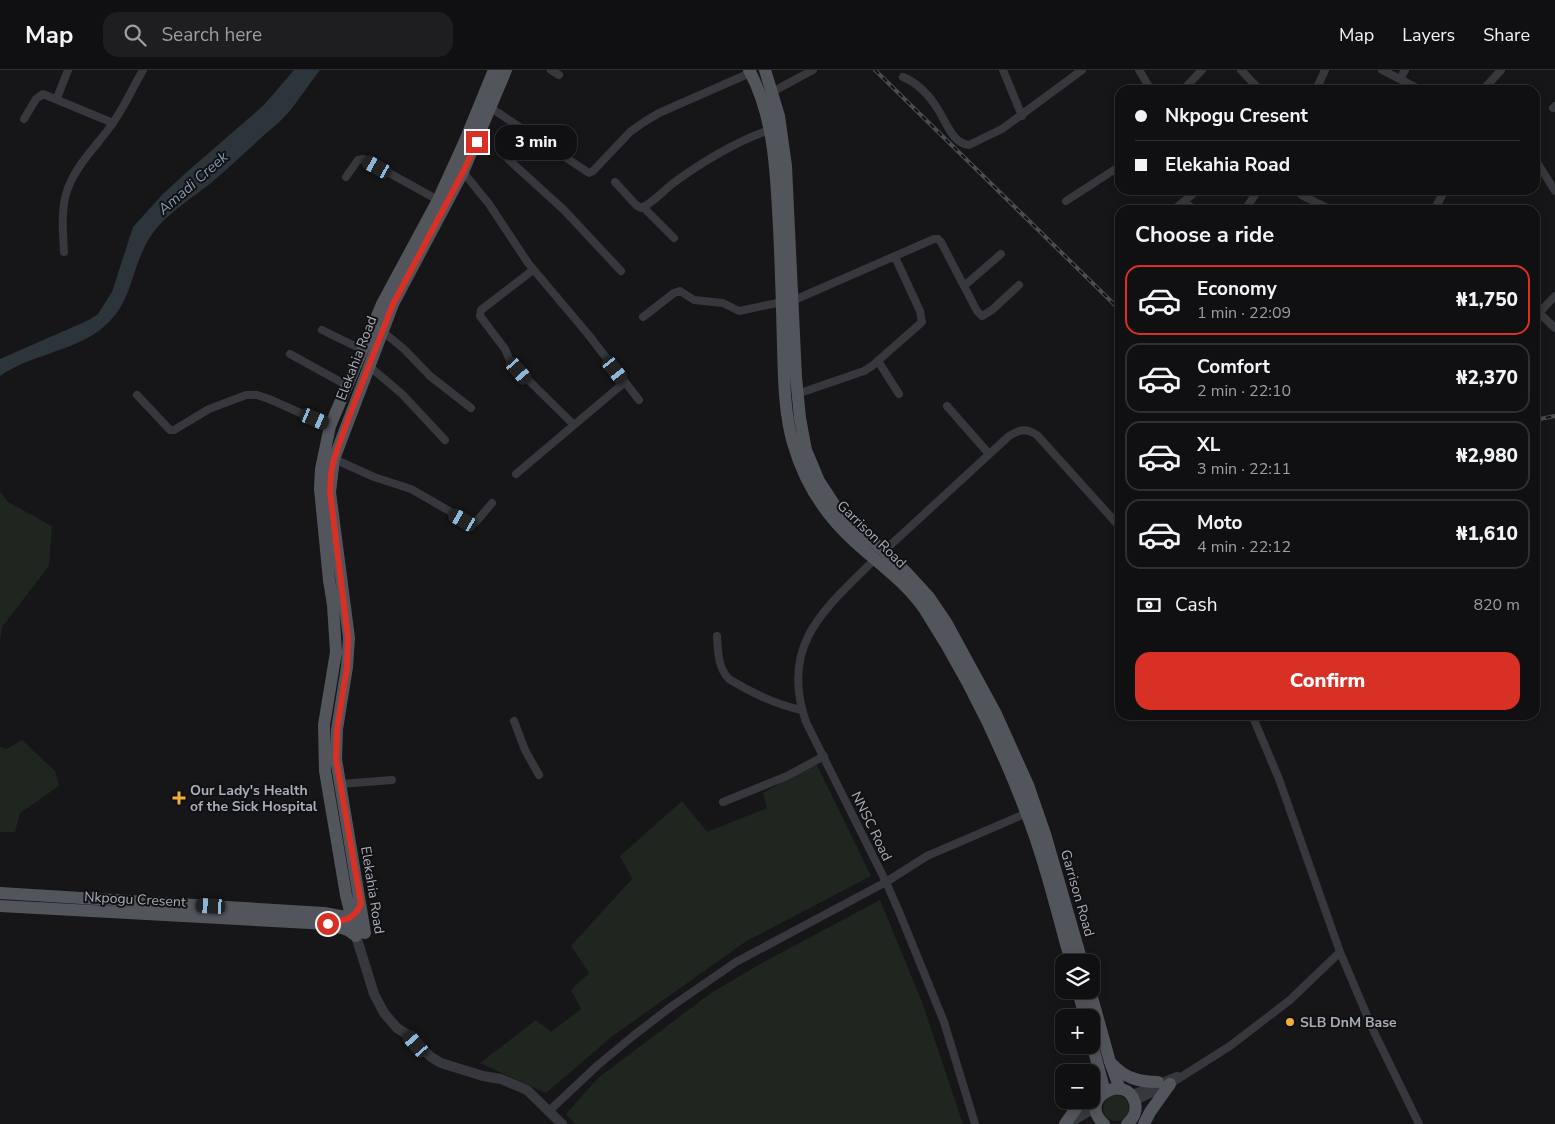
<!DOCTYPE html>
<meta charset="utf-8">
<style>
body{margin:0;font-family:"Nunito Sans",sans-serif;background:#1e1e20;color:#f1f3f6;height:100vh;display:flex;flex-direction:column;font-size:19px;white-space:nowrap}
*{box-sizing:border-box;margin:0}
p{font-size:16px;color:#9c9d9f}
.icon{flex:none;width:28px;height:28px;fill:none;stroke:currentColor;stroke-width:2;stroke-linecap:round;stroke-linejoin:round}
.map{position:relative;flex:1;overflow:hidden}
.sheet{position:absolute;left:1115px;top:135px;width:425px;height:515px;display:flex;flex-direction:column;background:#101012;border-radius:15px;box-shadow:0 2px 8px #0003,0 0 0 1px #303032}
.sheet>*{flex:none}
.top-card{position:absolute;left:1115px;top:15px;width:425px;height:110px;border-radius:15px;box-shadow:0 2px 8px #0003,0 0 0 1px #303032;display:grid;align-content:center;height:110px;padding:0 20px;background:#101012}
.fabs{position:absolute;left:1055px;top:884px;display:grid;gap:10px}
.fabs a{display:grid;place-items:center;width:45px;height:45px;border-radius:10px;background:#101012;box-shadow:0 2px 8px #0003,0 0 0 1px #303032;font-size:25px}
.end{position:absolute;width:22px;height:22px;margin:-11px;border:6px solid #d93025;background:#fff;box-shadow:0 0 0 2px #fff}
.from{border-radius:50%}
.bubble{position:absolute;height:35px;border-radius:15px;background:#101012;box-shadow:0 2px 8px #0003,0 0 0 1px #303032;font-size:16px;font-weight:800;line-height:35px;text-align:center}
.car{position:absolute;width:15px;height:30px;margin:-15px -8px;border-radius:6px;box-shadow:0 0 4px 1px #0007;background:linear-gradient(#222 24%,#8ab4d8 0 40%,#222 0 76%,#8ab4d8 0 86%,#222 0)}
.top-card b{display:flex;align-items:center;gap:18px;height:48px;font-size:19px}
.top-card b+b{border-top:1px solid #303032}
.top-card i{width:12px;height:12px;background:#f1f3f6}
ul{padding:0;list-style:none}
li{display:flex;align-items:center;gap:15px;height:70px;margin:0 10px 8px;padding:0 10px;border:2px solid #303032;border-radius:15px}
li div{flex:1}
li b{display:block;font-size:19px}
li em{font-style:normal;font-weight:800}
li.current{border-color:#d93025}
li>.icon{width:45px;height:45px;stroke-width:1.5}
h2{padding:0 20px;font-size:22px;line-height:60px}
.pay{display:flex;align-items:center;gap:12px;height:55px;padding:0 20px;font-size:19px}
.pay p{margin-inline-start:auto}
.cta{display:flex;gap:10px;margin-top:auto;padding:10px 20px}
.cta a{flex:1;height:58px;border-radius:15px;background:#d93025;color:#fff;font-size:20px;font-weight:800;line-height:58px;text-align:center}
header{display:flex;align-items:center;gap:30px;box-sizing:border-box;height:70px;padding:0 25px;background:#101012;border-bottom:1px solid #303032}
header strong{font-size:24px}
nav{display:flex;gap:28px;margin-inline-start:auto;font-size:18px}
.search{width:350px;height:45px;background:#1e1e20;display:flex;align-items:center;gap:12px;box-sizing:border-box;padding:0 18px;border-radius:15px;color:#9c9d9f;font-size:19px}
.map>svg:first-child{display:block}
</style>
<header>
<strong>Map</strong>
<div class="search"><svg class="icon" aria-label="search" viewBox="0 0 24 24"><circle cx="10" cy="10" r="6"/><path d="M15 15l6 6"/></svg>Search here</div>
<nav><a>Map</a><a>Layers</a><a>Share</a></nav>
</header>
<div class="map">
<svg width="1555" height="1054" viewBox="0 0 1555 1054">
<rect width="100%" height="100%" fill="#161618"/>
<path fill="#1e261f" d="M 0,421 L 8,432 L 52,456 L 49,496 L 2,557 L 0,570 Z
M 22,670 L 55,701 L 59,716 L 20,743 L 15,762 L 0,762 L 0,677 L 6,679 Z
M 816,693 L 871,806 L 745,872 L 610,968 L 546,1023 L 480,993 L 536,950 L 551,962 L 581,939 L 571,920 L 589,903 L 571,876 L 632,809 L 620,786 L 682,731 L 707,762 L 767,738 L 763,723 Z
M 880,830 L 922,932 L 963,1054 L 575,1054 L 566,1044 L 598,1008 L 711,923 L 762,893 Z
M1103 1038a13 13 0 1 1 26 0a13 13 0 1 1-26 0Z"/>
<path fill="#2c353c" d="M 294,0 L 320,0 C 309,14 299,30 288,43 C 281,51 271,59 263,66 C 248,80 233,94 218,107 C 193,129 162,144 146,174 C 129,207 132,235 100,260 C 70,282 30,285 0,306 L 0,289 L 89,250 L 98,244 L 112,222 L 133,157 L 162,125 L 188,101 L 264,35 Z"/>
<g fill="none" stroke-linecap="round" stroke-linejoin="round">
<path stroke="#37383d" stroke-width="8" d="M 551,0 L 559,5
M 1003,0 L 1022,46
M 1139,0 L 1151,20
M 1241,0 L 1257,17
M 1382,0 L 1421,20
M 903,7 C 917,13 929,25 937,38 C 945,49 952,74 969,75 L 1002,59 L 1082,0
M 1400,9 L 1405,0
M 1183,20 L 1202,0
M 1316,20 L 1325,0
M 1483,20 L 1501,0
M 772,22 L 813,0
M 57,28 L 68,0
M 491,38 L 589,103 L 593,101 L 630,62 L 644,52 L 659,43 L 750,3
M 1553,38 L 1555,36
M 24,49 L 36,29 L 43,24 L 113,53
M 528,63 L 508,83 L 508,89 L 564,140 L 621,201
M 1535,89 L 1555,121
M 463,102 L 489,134 L 528,193 L 587,263 L 639,330
M 346,107 L 358,90 L 364,89 L 438,130
M 615,112 L 636,135 L 641,138 C 653,133 662,122 672,114 C 699,94 738,70 770,60
M 1296,120 L 1303,126 L 1332,140
M 1066,131 L 1120,96
M 1184,131 L 1194,140
M 643,137 L 674,168
M 1173,140 L 1193,124
M 1245,140 L 1258,120
M 1434,140 L 1445,120
M 64,182 C 63,163 61,142 66,124 C 74,97 94,79 110,57 C 123,40 132,19 143,0
M 533,200 L 481,240 L 480,246 L 505,279 L 511,293 L 573,354
M 964,216 L 1001,184
M 792,231 L 934,169 L 938,169 L 941,172 L 977,241 L 982,246 L 992,240 L 1019,215
M 1535,239 L 1555,258
M 1539,243 L 1555,226
M 643,247 L 674,223 L 680,221 L 694,230 L 723,233 L 739,241 L 782,232
M 322,260 L 363,280
M 382,261 L 404,279 L 430,306 L 471,338
M 290,284 L 348,316
M 878,291 L 899,324
M 369,296 L 402,324 L 445,370
M 797,324 L 864,301 L 872,296 L 922,252 L 920,241 L 895,187
M 137,325 L 170,360 L 174,360 L 209,339 L 246,325 L 257,325 L 269,329 L 330,356
M 947,336 L 989,384
M 334,389 L 374,407 L 411,419 L 472,454 L 476,452 L 492,433
M 516,404 L 625,312
M 884,481 L 1009,366 C 1020,359 1026,358 1037,365 L 1120,457
M 875,489 C 825,539 779,574 806,652 L 886,812 L 900,844 L 944,952 L 975,1054
M 717,566 C 718,582 718,598 729,609 C 752,623 776,635 802,640
M 1252,645 L 1279,709 L 1340,882 L 1374,962 L 1419,1054
M 514,651 L 525,680 L 539,705
M 340,714 L 392,710
M 723,732 L 787,706 L 824,686
M 1130,1025 L 1177,1006
M 1134,1032 L 1170,1014 L 1230,976 L 1290,930 L 1340,882
M 550,1040 L 598,995 L 633,966 L 672,936 L 736,892 L 886,812 L 927,786 L 1027,743"/>
<path stroke="#37383d" stroke-width="10" d="M 356,866 L 374,924 L 384,943 L 397,958 L 408,965 L 431,987 L 441,993 L 483,1006 L 501,1009 L 527,1020 L 562,1054
M 1067,1054 L 1096,1037"/>
<path stroke="#53555c" stroke-width="12" d="M 749,0 C 775,48 776,104 779,158 C 781,197 782,236 783,276 C 784,308 784,342 793,373 C 804,412 825,445 855,472 C 879,494 906,512 925,540 C 965,602 1000,673 1026,742 C 1045,791 1057,842 1071,892
M 765,0 L 779,46 L 786,96 L 796,307 L 800,348 L 806,380 L 819,411 L 836,437 L 848,451 L 884,481 L 906,502 L 929,527 L 946,552 L 995,642 L 1028,715 L 1045,764 L 1082,892
M 0,823 L 324,843 L 351,848 L 356,851
M 0,836 L 328,854 L 348,860 L 356,866
M 365,863 L 336,689 L 337,659 L 347,597 L 349,568 L 330,422 L 334,389 L 393,234 L 463,102 L 506,0
M 356,866 L 346,825 L 325,701 L 324,655 L 336,582 L 333,535 L 329,510 L 320,419 L 321,399 L 330,356 L 382,234 L 438,130 L 464,73 L 494,0
M 1078,920 L 1085,948
M 1090,920 L 1110,992 L 1120,1019
M 1091,970 L 1105,1022
M 1112,994 C 1125,1008 1139,1012 1158,1012
M 1065,1054 L 1082,1030
M 1104,1054 C 1076,1029 1126,1001 1135,1033 C 1137,1041 1134,1048 1127,1054
M 1144,1054 L 1150,1042 L 1170,1014"/>
<g stroke="#4a4c52" stroke-width="4">
<path id="rail" d="M 875,0 L 1120,240
M 1535,350 L 1555,346"/>
</g>
<use href="#rail" stroke="#111113" stroke-width="2" stroke-dasharray="5.5" stroke-linecap="butt"/>
</g>
<g fill="none" stroke-linecap="round" stroke-linejoin="round">
<path stroke="#d93025" stroke-width="6" d="M 328,854 C 344,850 354,850 361,834 L 336,689 L 337,659 L 347,597 L 348,568 L 330,422 L 331,404 L 334,389 L 347,352 L 393,234 L 463,102 L 477,72"/>
</g>
<g fill="#f2b134" stroke="#111113" stroke-width="2">
<path d="M176.5 720.5h5v5h5v5h-5v5h-5v-5h-5v-5h5z"/>
<circle cx="1290" cy="952" r="5"/>
</g>
<g text-anchor="middle" stroke-width="4" stroke-linejoin="round" paint-order="stroke">
<g font-size="14" fill="#a8adb8" stroke="#111113">
<text transform="translate(356 288) rotate(-69)" y="5">Elekahia Road</text>
<text transform="translate(872 464) rotate(44)" y="5">Garrison Road</text>
<text transform="translate(872 756) rotate(64)" y="5">NNSC Road</text>
<text transform="translate(373 820) rotate(81)" y="5">Elekahia Road</text>
<text transform="translate(1078 823) rotate(74)" y="5">Garrison Road</text>
<text transform="translate(135 829) rotate(3)" y="5">Nkpogu Cresent</text>
</g>
<g font-size="14" font-weight="bold" fill="#a8adb8" stroke="#111113" text-anchor="start">
<text x="190" y="725">Our Lady's Health<tspan x="190" dy="16">of the Sick Hospital</tspan></text>
<text x="1300" y="957">SLB DnM Base</text>
</g>
<g font-size="15" font-style="italic" fill="#7f9bb3" stroke="#111113">
<text transform="translate(193 113) rotate(-41)" y="5">Amadi Creek</text>
</g>
</g>
</svg>
<div class="fabs">
<a><svg class="icon" aria-label="layers" viewBox="0 0 24 24"><path d="M12 4l9 5-9 5-9-5zM3 14l9 5 9-5"/></svg></a>
<a>+</a>
<a>−</a>
</div>
<i class="end from" style="left:328px;top:854px"></i>
<i class="end" style="left:477px;top:72px"></i>
<div class="bubble" style="left:495px;top:55px;width:82px">3 min</div>
<i class="car" style="left:377px;top:97px;rotate:299deg"></i>
<i class="car" style="left:615px;top:300px;rotate:142deg"></i>
<i class="car" style="left:519px;top:301px;rotate:139deg"></i>
<i class="car" style="left:315px;top:349px;rotate:113deg"></i>
<i class="car" style="left:463px;top:450px;rotate:300deg"></i>
<i class="car" style="left:211px;top:836px;rotate:273deg"></i>
<i class="car" style="left:416px;top:974px;rotate:319deg"></i>
<div class="top-card">
<b><i class="from"></i>Nkpogu Cresent</b>
<b><i></i>Elekahia Road</b>
</div>
<section class="sheet">
<h2>Choose a ride</h2>
<ul>
<li class="current"><svg class="icon" aria-label="car" viewBox="0 0 24 24"><path d="M5 17H2v-5l4-1 3-4h7l3 4 3 1v5h-3M9 17h6M6 11h13"/><circle cx="7" cy="17" r="2"/><circle cx="17" cy="17" r="2"/></svg><div><b>Economy</b><p>1 min · 22:09</p></div><em>₦1,750</em></li>
<li><svg class="icon" aria-label="car" viewBox="0 0 24 24"><path d="M5 17H2v-5l4-1 3-4h7l3 4 3 1v5h-3M9 17h6M6 11h13"/><circle cx="7" cy="17" r="2"/><circle cx="17" cy="17" r="2"/></svg><div><b>Comfort</b><p>2 min · 22:10</p></div><em>₦2,370</em></li>
<li><svg class="icon" aria-label="car" viewBox="0 0 24 24"><path d="M5 17H2v-5l4-1 3-4h7l3 4 3 1v5h-3M9 17h6M6 11h13"/><circle cx="7" cy="17" r="2"/><circle cx="17" cy="17" r="2"/></svg><div><b>XL</b><p>3 min · 22:11</p></div><em>₦2,980</em></li>
<li><svg class="icon" aria-label="car" viewBox="0 0 24 24"><path d="M5 17H2v-5l4-1 3-4h7l3 4 3 1v5h-3M9 17h6M6 11h13"/><circle cx="7" cy="17" r="2"/><circle cx="17" cy="17" r="2"/></svg><div><b>Moto</b><p>4 min · 22:12</p></div><em>₦1,610</em></li>
</ul>
<div class="pay"><svg class="icon" aria-label="cash" viewBox="0 0 24 24"><path d="M3 7h18v10H3z"/><circle cx="12" cy="12" r="2"/></svg>Cash<p>820 m</p></div>
<div class="cta"><a>Confirm</a></div>
</section>
</div>
